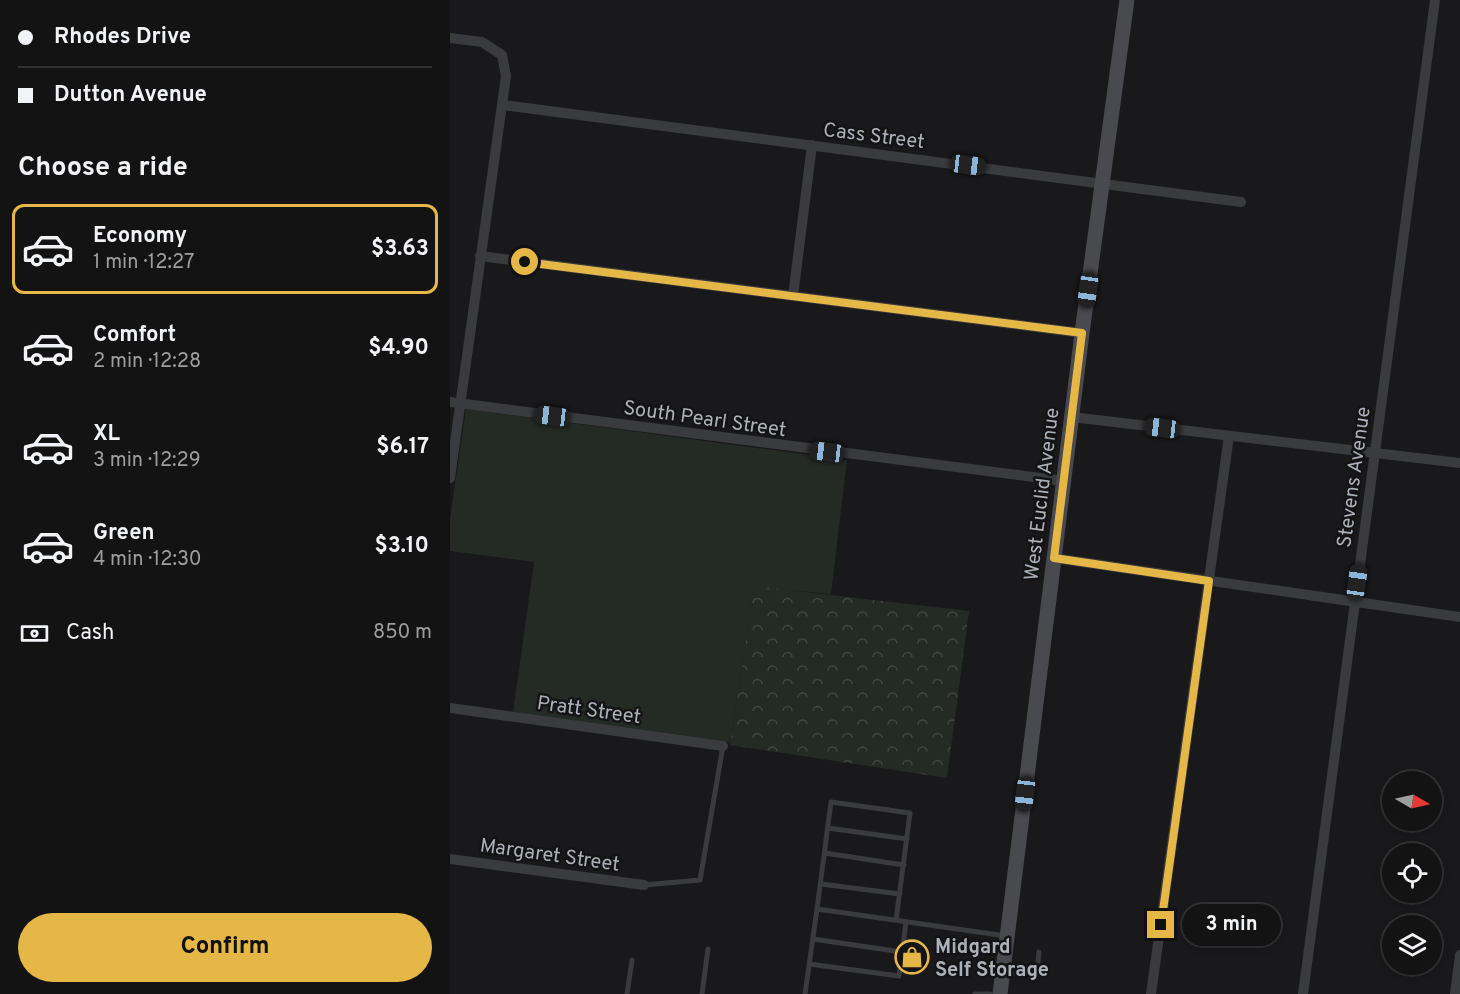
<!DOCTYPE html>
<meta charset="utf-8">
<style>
body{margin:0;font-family:Overpass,sans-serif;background:#1c1c1d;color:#f1f3f6;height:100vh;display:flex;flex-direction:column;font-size:22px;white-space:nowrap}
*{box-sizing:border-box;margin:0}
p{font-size:20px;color:#9d9ea0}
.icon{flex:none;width:33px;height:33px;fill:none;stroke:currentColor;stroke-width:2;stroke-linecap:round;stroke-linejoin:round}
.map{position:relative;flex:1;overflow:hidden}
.details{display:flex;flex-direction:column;background:#131314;width:450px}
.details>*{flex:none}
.top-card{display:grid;align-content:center;height:132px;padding:0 18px;background:#131314}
.needle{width:39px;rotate:99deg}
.controls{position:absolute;left:932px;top:771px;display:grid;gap:12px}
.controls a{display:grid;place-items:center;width:60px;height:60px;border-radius:50%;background:#131314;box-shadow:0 3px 9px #0003,0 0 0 2px #323234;font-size:30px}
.end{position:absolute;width:27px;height:27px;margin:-14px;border:8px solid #e5b747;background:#111;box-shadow:0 0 0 3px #111}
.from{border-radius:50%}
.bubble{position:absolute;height:42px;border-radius:21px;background:#131314;box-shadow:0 3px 9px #0003,0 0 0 2px #323234;font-size:20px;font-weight:700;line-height:42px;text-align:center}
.car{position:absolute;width:18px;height:36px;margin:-18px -9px;border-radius:8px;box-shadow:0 0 4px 2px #0007;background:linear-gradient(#222 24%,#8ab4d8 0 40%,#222 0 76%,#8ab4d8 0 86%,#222 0)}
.top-card b{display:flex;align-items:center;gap:21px;height:57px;font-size:22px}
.top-card b+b{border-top:2px solid #323234}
.top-card i{width:15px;height:15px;background:#f1f3f6}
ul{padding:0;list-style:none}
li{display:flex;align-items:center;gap:18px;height:90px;margin:0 12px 9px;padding:0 6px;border:3px solid transparent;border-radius:12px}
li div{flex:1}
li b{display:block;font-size:22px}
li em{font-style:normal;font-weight:700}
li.on{border-color:#e5b747}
li>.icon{width:54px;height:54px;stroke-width:1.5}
h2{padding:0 18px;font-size:27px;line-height:72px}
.pay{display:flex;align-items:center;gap:15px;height:66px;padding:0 18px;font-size:22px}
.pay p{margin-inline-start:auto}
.action{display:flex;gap:12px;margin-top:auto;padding:12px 18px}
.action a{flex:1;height:69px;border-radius:36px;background:#e5b747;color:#111;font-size:24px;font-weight:700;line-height:69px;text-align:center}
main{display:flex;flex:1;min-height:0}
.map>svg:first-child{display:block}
</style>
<main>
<section class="details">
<div class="top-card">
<b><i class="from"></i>Rhodes Drive</b>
<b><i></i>Dutton Avenue</b>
</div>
<h2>Choose a ride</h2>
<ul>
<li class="on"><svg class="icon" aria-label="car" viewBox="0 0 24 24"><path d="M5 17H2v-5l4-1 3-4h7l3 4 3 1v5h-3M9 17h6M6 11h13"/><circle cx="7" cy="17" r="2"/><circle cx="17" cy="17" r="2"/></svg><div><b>Economy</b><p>1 min · 12:27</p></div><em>$3.63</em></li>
<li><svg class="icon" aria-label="car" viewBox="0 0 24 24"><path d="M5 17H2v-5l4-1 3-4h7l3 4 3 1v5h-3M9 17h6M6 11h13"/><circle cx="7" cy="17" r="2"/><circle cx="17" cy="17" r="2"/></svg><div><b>Comfort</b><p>2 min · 12:28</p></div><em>$4.90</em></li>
<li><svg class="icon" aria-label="car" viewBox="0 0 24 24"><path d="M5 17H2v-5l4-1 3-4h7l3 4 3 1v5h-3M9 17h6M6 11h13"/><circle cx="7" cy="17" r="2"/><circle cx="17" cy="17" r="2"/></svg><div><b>XL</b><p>3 min · 12:29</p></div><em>$6.17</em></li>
<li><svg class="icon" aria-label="car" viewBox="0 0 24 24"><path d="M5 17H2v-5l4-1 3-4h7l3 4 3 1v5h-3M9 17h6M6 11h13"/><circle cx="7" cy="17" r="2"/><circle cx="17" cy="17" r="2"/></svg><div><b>Green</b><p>4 min · 12:30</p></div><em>$3.10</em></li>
</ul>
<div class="pay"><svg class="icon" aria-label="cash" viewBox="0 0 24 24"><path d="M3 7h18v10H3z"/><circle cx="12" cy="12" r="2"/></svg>Cash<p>850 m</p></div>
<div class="action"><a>Confirm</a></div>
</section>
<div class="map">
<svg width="1010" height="994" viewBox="0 0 1010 994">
<defs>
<pattern id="forest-crowns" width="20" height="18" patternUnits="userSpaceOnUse" patternTransform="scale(1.5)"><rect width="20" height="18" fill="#232b24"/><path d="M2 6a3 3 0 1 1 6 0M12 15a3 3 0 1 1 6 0" fill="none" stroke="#404742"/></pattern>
</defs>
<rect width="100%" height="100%" fill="#19191b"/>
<path fill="#232b24" d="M 16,409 L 397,460 L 381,594 L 304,587 L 280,745 L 279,742 L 63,712 L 84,562 L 0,551 L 0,519 Z"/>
<path fill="url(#forest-crowns)" d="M 304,586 L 519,611 L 497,778 L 280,745 Z"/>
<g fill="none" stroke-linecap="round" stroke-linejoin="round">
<path stroke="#3a3b3f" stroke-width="5" d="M 378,828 L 457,839
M 375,853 L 454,865
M 371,884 L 450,894
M 194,885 L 250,880 L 273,746
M 367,909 L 381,802 L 460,813 L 446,920
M 363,939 L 452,952
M 359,964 L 449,976 L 456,922
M 555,974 L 587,973 L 589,952
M 177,994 L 182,960
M 252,994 L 258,949
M 355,994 L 367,909 L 556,936
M 525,994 L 540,994"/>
<path stroke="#3a3b3f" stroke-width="10" d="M 0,38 L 32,42 L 52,55 L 56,76 L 0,478
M 53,105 L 791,202
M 30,256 L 632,333
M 343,296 L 362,145
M 0,402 L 614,481
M 622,417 L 1010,463
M 604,558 L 1010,617
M 0,708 L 273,746
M 0,859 L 194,885
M 701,994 L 779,436
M 853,994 L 985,0
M 1005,994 L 1010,955"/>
<path stroke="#484a4f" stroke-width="15" d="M 550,994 L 632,333 L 677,0"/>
</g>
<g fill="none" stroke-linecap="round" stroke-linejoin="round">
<path stroke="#e5b747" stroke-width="8" d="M 75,262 L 632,333 L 604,558 L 759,581 L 711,925"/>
</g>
<defs>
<g id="shop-ring" transform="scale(1.725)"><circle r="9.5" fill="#141416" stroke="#e5b747" stroke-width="1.5"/><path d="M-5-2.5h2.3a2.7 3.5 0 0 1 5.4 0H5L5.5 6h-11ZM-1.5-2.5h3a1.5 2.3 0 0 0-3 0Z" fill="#e5b747"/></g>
</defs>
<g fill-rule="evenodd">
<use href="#shop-ring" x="462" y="957"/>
</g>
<g text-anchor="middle" stroke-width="5" stroke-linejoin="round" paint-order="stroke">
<g font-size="20" fill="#acb0b9" stroke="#141416">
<text transform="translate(424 135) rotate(7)" y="7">Cass Street</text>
<text transform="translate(255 418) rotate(8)" y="7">South Pearl Street</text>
<text transform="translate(903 477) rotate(-82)" y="7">Stevens Avenue</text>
<text transform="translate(591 494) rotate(-83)" y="7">West Euclid Avenue</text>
<text transform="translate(139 709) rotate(8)" y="7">Pratt Street</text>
<text transform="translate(100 854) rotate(8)" y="7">Margaret Street</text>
</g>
<g font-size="20" font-weight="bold" fill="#acb0b9" stroke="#141416" text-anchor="start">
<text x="485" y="953">Midgard<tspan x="485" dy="23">Self Storage</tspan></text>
</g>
</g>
</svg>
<div class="controls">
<a><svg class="needle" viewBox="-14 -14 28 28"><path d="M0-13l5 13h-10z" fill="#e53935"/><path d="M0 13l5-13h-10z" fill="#9d9ea0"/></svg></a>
<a><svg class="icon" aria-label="locate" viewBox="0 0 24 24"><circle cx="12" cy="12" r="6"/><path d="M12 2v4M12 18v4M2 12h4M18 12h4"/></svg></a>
<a><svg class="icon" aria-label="layers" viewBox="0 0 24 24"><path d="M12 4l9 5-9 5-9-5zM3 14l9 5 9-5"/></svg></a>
</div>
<i class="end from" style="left:75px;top:262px"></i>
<i class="end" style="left:711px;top:925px"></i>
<div class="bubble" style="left:732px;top:904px;width:99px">3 min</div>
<i class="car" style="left:518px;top:165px;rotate:97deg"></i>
<i class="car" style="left:638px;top:290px;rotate:188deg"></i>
<i class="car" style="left:102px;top:416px;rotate:277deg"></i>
<i class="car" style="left:712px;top:428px;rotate:277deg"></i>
<i class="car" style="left:377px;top:452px;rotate:277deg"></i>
<i class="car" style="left:907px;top:582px;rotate:8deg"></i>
<i class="car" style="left:575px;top:794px;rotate:187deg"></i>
</div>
</main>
